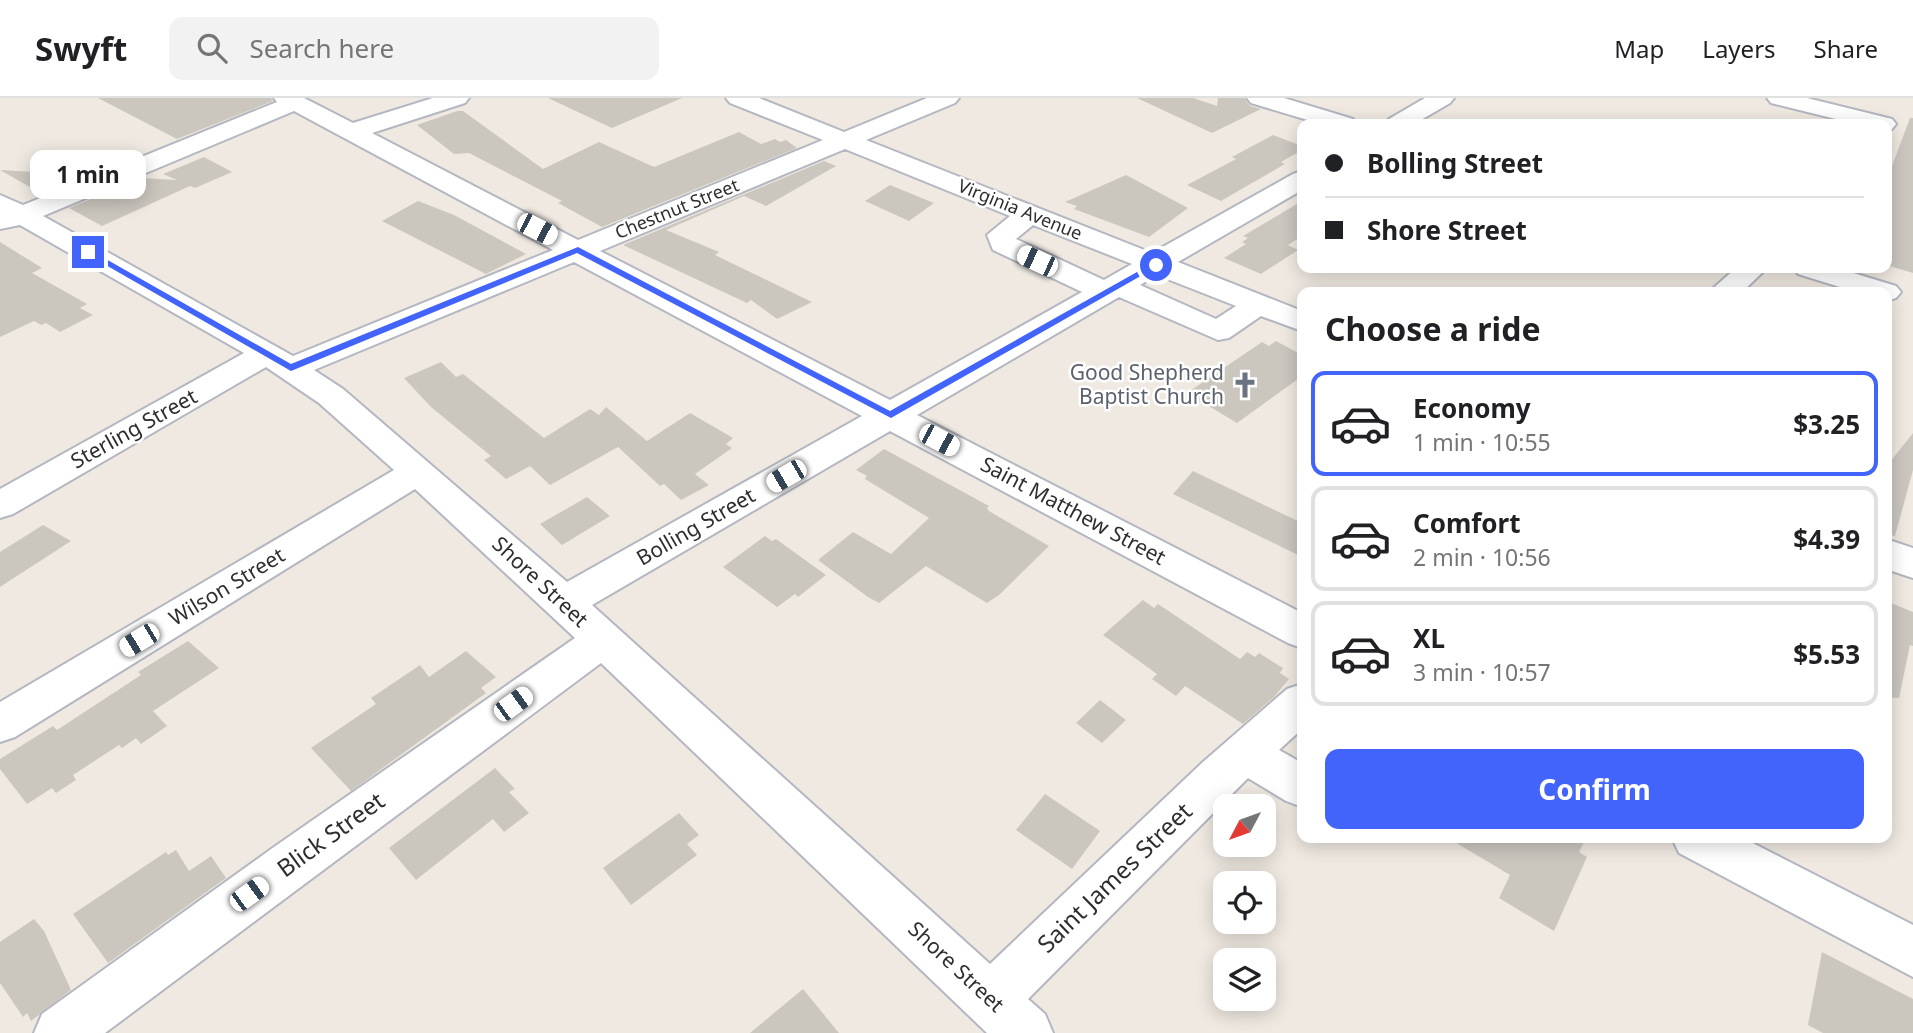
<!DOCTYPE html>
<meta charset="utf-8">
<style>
body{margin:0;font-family:"Noto Sans",sans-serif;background:#f2f2f2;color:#202124;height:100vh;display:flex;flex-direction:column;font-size:26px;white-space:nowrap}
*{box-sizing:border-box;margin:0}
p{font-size:23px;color:#757577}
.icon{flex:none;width:38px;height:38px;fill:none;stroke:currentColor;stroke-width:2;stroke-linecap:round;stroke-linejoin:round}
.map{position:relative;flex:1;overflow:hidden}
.sheet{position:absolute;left:1297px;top:189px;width:595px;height:556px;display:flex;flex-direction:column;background:#fff;border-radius:14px;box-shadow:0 4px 18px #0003}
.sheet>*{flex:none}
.top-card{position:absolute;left:1297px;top:21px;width:595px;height:154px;border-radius:14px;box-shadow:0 4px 18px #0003;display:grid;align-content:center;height:154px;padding:0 28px;background:#fff}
.needle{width:46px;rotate:229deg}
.tools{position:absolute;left:1213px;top:696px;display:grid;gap:14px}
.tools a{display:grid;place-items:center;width:63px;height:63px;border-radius:14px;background:#fff;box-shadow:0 4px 18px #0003;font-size:35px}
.end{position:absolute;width:32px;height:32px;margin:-16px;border:9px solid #4264fb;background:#fff;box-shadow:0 0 0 4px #fff}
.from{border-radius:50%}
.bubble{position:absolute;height:49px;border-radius:14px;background:#fff;box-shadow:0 4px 18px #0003;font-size:23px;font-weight:700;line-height:49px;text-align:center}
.car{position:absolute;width:21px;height:42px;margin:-21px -10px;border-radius:9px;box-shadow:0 0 5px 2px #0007;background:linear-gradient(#fff 24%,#345 0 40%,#fff 0 76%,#345 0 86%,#fff 0)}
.top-card b{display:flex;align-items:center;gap:24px;height:66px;font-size:26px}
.top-card b+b{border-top:2px solid #e0e0e0}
.top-card i{width:18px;height:18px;background:#202124}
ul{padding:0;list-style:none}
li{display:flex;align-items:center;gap:21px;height:105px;margin:0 14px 10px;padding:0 14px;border:4px solid #e0e0e0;border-radius:14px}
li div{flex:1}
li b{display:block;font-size:26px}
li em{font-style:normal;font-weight:700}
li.on{border-color:#4264fb}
li>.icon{width:63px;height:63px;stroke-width:1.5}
h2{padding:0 28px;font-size:32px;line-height:84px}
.cta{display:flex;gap:14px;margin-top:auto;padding:14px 28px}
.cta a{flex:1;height:80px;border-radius:14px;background:#4264fb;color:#fff;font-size:28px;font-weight:700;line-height:80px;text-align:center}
header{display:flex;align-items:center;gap:42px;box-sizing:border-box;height:98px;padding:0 35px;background:#fff;border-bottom:2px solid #e0e0e0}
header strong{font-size:33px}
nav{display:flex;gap:38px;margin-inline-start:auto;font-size:24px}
.search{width:490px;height:63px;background:#f2f2f2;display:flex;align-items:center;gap:18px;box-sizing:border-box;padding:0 24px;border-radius:14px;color:#757577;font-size:26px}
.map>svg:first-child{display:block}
</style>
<header>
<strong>Swyft</strong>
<div class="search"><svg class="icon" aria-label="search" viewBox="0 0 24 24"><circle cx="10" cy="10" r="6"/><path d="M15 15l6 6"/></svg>Search here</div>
<nav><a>Map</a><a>Layers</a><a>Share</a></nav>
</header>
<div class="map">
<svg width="1913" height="935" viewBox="0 0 1913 935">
<rect width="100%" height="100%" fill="#efe9e1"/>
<path fill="#cbc7bf" d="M 98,0 L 271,0 L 273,3 L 177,41 Z
M 548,0 L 682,0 L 612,30 Z
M 1137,0 L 1193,0 L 1217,8 L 1218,0 L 1244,0 L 1250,8 L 1261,11 L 1212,35 Z
M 457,13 L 463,13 L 543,71 L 599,44 L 654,69 L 739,34 L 761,46 L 775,41 L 780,44 L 786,42 L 797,50 L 602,129 L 558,105 L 562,103 L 469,55 L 454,56 L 417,27 Z
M 1910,20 L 1913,20 L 1913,175 L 1886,167 L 1886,84 Z
M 1273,37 L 1302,48 L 1302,52 L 1281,64 L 1285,66 L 1221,103 L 1187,87 L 1236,61 L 1232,59 Z
M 204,59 L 232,74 L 195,90 L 190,88 L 102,128 L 69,110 L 141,80 L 177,82 L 163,76 Z
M 824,63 L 836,68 L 766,108 L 744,98 L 666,132 L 719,154 L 715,157 L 812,204 L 777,221 L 751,202 L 747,205 L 623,147 Z
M 0,72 L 89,77 L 42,96 Z
M 1126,77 L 1188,110 L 1149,139 L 1074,111 L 1077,108 L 1065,104 Z
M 890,87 L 934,105 L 909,123 L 865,103 Z
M 418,103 L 454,117 L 526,156 L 486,176 L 382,123 Z
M 1302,103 L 1302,138 L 1288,147 L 1298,152 L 1261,176 L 1224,160 L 1246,146 L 1242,144 L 1248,140 L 1243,138 Z
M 0,144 L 42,170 L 32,175 L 87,206 L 80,210 L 93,217 L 60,234 L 46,225 L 41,227 L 34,223 L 0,239 Z
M 1276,243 L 1302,257 L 1302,278 L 1237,325 L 1187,295 L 1262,244 L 1269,248 Z
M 441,264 L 456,279 L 463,276 L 544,340 L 590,311 L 599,317 L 606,309 L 647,343 L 690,315 L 733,340 L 726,346 L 732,350 L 695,376 L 709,387 L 681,402 L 664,386 L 660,388 L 618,349 L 550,387 L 530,368 L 506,381 L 484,362 L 491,358 L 431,309 L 404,280 Z
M 1913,335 L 1913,372 L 1895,438 L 1886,437 L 1886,369 Z
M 884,351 L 989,408 L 987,410 L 989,413 L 1049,448 L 999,497 L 987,505 L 926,468 L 879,505 L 868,499 L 818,462 L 853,434 L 891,456 L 929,420 L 865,381 L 867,378 L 856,372 Z
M 1193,373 L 1302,425 L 1302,459 L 1173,396 Z
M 587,399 L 610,418 L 562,447 L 540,426 Z
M 43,427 L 71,443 L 0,489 L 0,454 Z
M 765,438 L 772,443 L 776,441 L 826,477 L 798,499 L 795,496 L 777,509 L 723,469 Z
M 1143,502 L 1154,510 L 1158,506 L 1240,561 L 1247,554 L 1255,559 L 1259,555 L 1283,570 L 1280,575 L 1289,581 L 1274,599 L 1243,626 L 1188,590 L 1185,588 L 1176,598 L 1152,581 L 1157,576 L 1103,537 Z
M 1886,503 L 1913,514 L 1913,548 L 1910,547 L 1899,600 L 1886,599 Z
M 188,543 L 219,570 L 153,613 L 167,628 L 141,646 L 136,640 L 122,650 L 119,647 L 73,677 L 76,682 L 56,695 L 52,690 L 27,706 L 0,671 L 0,661 L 53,628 L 57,632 L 141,577 L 138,574 Z
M 466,553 L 496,579 L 481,590 L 486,595 L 351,693 L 311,650 L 376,606 L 371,600 L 420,567 L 429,579 Z
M 1100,602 L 1126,622 L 1102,645 L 1076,625 Z
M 495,670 L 515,691 L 509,694 L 529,715 L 504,734 L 493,721 L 416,782 L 389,750 Z
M 1045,696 L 1100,733 L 1072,771 L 1016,732 Z
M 679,715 L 699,737 L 687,746 L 697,757 L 631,807 L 603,770 Z
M 1448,740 L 1586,740 L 1579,754 L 1587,759 L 1554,833 L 1499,800 L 1510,777 Z
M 176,752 L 189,773 L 211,758 L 226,780 L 108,865 L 73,816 L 166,754 L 168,757 Z
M 34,821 L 44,833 L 71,892 L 31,923 L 27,915 L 23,919 L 0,885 L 0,844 Z
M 1822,854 L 1913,901 L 1913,935 L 1823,935 L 1808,927 Z
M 803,891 L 839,935 L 750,935 Z"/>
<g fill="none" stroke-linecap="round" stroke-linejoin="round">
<g stroke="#b4b7c1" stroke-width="4">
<path id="minor" d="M 274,0 L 304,0 L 353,25 L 433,0 L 469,0 L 465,5 L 372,35 L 578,142 L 823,42 L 730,5 L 726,0 L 759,0 L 844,34 L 927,0 L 959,0 L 955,5 L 866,42 L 1152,155 L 1293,76 L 1302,73 L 1302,92 L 1178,164 L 1302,213 L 1302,233 L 1261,218 L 1229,240 L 1218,242 L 1119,199 L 917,317 L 1302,515 L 1302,550 L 1288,545 L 890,333 L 592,507 L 990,866 L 1203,664 L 1287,591 L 1302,586 L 1302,631 L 1279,652 L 1302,665 L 1302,709 L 1286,703 L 1248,680 L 1028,901 L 1045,916 L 1053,935 L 987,935 L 601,565 L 105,935 L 34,935 L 42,916 L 274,749 L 575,540 L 415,391 L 15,639 L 0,644 L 0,604 L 394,372 L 319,305 L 266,269 L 13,416 L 0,420 L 0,391 L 244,255 L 20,127 L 0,131 L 0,97 L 23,107 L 277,4 ZM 294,13 L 553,152 L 293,258 L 43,118 ZM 845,51 L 1010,118 L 987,137 L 993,152 L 1082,194 L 890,302 L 600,153 ZM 1033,127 L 1132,166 L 1104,182 L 1016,141 ZM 574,164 L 862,318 L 567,484 L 343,291 L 314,272 ZM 1157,177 L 1236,208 L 1216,221 L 1140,187 Z
M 1247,0 L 1284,0 L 1353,21 L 1357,26 L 1321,26 L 1251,5 Z
M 1425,0 L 1454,0 L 1450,5 L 1414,26 L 1385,26 L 1389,21 Z
M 1767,0 L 1807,0 L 1892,21 L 1896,26 L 1892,31 L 1886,33 L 1886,26 L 1856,26 L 1771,5 Z
M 1736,170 L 1767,170 L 1742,194 L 1709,194 Z
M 1794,170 L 1837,170 L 1896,188 L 1901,194 L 1896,200 L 1886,203 L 1886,194 L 1856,194 L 1798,176 Z
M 1886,441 L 1913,450 L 1913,480 L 1886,471 Z
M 1672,740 L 1743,740 L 1913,827 L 1913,879 L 1679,755 Z"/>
</g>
<use href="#minor" fill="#fff" fill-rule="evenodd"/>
</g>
<path fill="#4264fb" d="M 578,149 L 890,313 L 1153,165 L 1160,167 L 891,320 L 577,155 L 291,273 L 83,154 L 90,152 L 291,266 Z"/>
<defs>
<g id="church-bare" transform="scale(2.1)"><path d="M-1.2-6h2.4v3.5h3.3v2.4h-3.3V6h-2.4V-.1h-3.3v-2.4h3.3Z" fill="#6b7280" stroke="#fff" stroke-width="2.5" paint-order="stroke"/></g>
</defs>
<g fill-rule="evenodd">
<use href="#church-bare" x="1245" y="287"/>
</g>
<g text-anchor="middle" stroke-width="5" stroke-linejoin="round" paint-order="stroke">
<g font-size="18" fill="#2e2e2e" stroke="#fff">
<text transform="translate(677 111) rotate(-22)" y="6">Chestnut Street</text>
<text transform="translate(1020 112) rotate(22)" y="6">Virginia Avenue</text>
</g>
<g font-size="21" fill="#5b616d" stroke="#fff" text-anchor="end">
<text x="1224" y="282">Good Shepherd<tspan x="1224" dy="24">Baptist Church</tspan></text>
</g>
<g font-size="21" fill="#2e2e2e" stroke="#fff">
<text transform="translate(134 331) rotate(-29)" y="7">Sterling Street</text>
<text transform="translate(1073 413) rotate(28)" y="7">Saint Matthew Street</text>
<text transform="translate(696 429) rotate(-30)" y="7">Bolling Street</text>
<text transform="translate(540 484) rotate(43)" y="7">Shore Street</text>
<text transform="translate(227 489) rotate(-31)" y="7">Wilson Street</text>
<text transform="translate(956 869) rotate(43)" y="7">Shore Street</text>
</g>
<g font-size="24" fill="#2e2e2e" stroke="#fff">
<text transform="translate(331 737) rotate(-36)" y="8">Blick Street</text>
<text transform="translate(1115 780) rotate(-44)" y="8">Saint James Street</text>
</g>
</g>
</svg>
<div class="tools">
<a><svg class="needle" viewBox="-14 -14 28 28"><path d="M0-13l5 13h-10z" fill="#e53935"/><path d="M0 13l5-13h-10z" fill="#757577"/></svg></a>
<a><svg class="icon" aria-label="locate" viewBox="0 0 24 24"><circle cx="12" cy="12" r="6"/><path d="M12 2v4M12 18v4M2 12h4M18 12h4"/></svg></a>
<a><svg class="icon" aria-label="layers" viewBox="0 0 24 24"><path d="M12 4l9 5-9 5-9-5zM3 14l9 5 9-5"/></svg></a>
</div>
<i class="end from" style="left:1156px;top:167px"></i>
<i class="end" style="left:88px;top:154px"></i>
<div class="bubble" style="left:30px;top:52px;width:116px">1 min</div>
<i class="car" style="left:537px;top:131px;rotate:117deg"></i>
<i class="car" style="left:1037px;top:163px;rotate:295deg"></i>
<i class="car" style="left:939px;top:342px;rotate:118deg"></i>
<i class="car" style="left:786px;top:378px;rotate:240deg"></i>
<i class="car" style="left:139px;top:542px;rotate:239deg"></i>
<i class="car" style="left:513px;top:606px;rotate:54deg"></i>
<i class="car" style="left:249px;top:796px;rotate:54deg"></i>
<div class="top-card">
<b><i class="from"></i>Bolling Street</b>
<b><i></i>Shore Street</b>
</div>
<section class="sheet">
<h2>Choose a ride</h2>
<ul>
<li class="on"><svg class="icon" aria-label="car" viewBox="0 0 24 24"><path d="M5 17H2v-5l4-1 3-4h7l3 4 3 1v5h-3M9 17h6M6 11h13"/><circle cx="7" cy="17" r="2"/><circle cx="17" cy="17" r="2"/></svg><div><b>Economy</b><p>1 min · 10:55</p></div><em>$3.25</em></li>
<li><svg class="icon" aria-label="car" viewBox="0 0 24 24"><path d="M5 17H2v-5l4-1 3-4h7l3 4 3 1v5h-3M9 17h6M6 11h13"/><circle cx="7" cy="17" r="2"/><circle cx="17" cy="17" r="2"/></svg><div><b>Comfort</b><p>2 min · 10:56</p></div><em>$4.39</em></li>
<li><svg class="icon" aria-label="car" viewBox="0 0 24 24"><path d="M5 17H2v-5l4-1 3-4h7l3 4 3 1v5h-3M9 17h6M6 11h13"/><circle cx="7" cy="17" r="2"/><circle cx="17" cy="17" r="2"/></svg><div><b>XL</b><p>3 min · 10:57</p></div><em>$5.53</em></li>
</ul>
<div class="cta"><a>Confirm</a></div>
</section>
</div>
